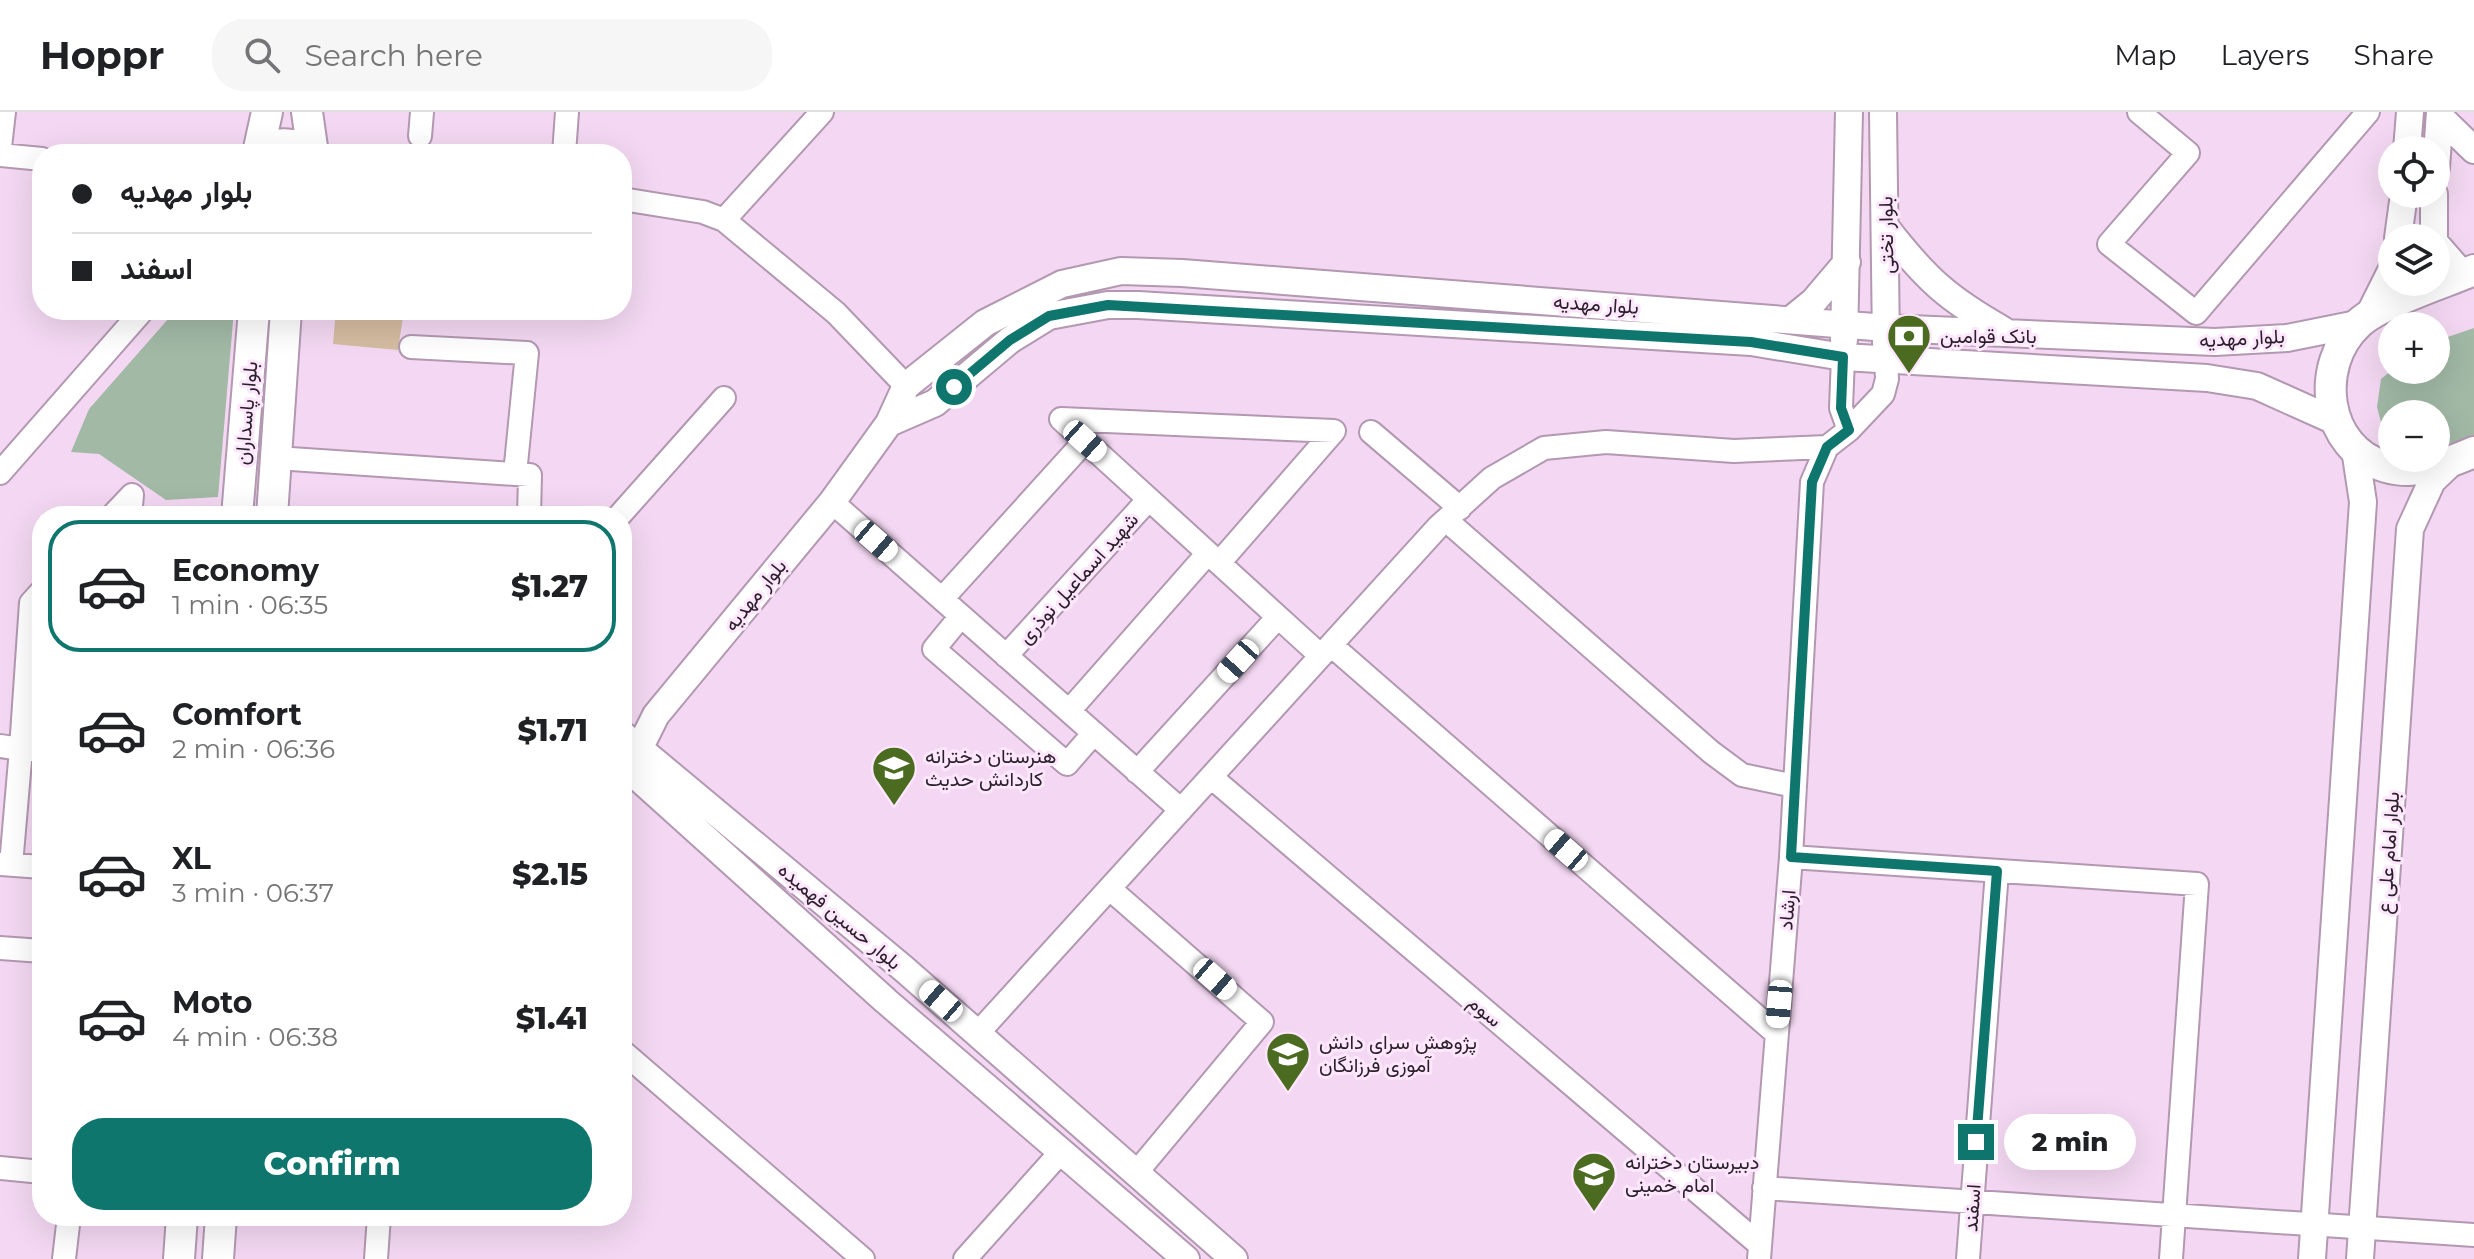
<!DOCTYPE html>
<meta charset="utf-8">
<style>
body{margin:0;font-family:Montserrat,Vazirmatn,sans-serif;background:#f6f6f6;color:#202124;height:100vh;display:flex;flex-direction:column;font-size:30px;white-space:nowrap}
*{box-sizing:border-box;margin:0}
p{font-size:26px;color:#757577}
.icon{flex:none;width:44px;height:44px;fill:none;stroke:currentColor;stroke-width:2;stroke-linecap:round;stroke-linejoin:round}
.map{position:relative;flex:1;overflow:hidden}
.drawer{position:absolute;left:32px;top:394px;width:600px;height:720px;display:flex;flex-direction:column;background:#fff;border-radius:32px;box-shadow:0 8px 32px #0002}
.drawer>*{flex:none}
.hud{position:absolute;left:32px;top:32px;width:600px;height:176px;border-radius:32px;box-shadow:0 8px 32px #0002;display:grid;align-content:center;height:176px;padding:0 40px;background:#fff}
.controls{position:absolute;left:2378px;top:24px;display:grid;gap:16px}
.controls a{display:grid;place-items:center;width:72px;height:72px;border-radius:50%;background:#fff;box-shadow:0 8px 32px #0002;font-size:40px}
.end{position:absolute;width:36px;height:36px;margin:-18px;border:10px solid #0f766e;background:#fff;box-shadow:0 0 0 4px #fff}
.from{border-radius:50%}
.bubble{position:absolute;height:56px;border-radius:28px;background:#fff;box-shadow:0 8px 32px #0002;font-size:26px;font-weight:800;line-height:56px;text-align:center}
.car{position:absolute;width:24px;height:48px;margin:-24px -12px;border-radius:10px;box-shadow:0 0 6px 2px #0007;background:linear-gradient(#fff 24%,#345 0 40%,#fff 0 76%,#345 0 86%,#fff 0)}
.hud b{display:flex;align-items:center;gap:28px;height:76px;font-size:30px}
.hud b+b{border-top:2px solid #e0e0e0}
.hud i{width:20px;height:20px;background:#202124}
ul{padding:14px 0 0;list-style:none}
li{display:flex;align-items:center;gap:24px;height:132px;margin:0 16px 12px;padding:0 24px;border:4px solid transparent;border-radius:32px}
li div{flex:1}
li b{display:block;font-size:30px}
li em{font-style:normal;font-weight:800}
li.on{border-color:#0f766e}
li>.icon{width:72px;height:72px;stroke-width:1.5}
.button{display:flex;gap:16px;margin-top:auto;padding:16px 40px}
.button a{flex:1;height:92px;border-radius:32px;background:#0f766e;color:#fff;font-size:32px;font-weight:800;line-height:92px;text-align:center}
header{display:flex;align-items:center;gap:48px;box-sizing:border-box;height:112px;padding:0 40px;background:#fff;border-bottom:2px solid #e0e0e0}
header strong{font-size:38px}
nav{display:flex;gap:44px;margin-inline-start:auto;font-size:28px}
.search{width:560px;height:72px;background:#f6f6f6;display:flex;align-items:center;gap:20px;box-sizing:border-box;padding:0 28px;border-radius:32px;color:#757577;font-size:30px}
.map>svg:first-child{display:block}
</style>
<header>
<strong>Hoppr</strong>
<div class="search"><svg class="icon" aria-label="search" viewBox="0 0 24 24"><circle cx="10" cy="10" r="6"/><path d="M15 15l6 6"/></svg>Search here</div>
<nav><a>Map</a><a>Layers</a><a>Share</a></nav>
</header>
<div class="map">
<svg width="2474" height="1147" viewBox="0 0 2474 1147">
<rect width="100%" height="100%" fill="#f4d8f3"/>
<path fill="#a2b9a6" d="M 176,198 L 234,198 L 218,385 L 166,388 L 99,342 L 71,340 L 89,297 Z
M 2474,216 L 2474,333 L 2436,346 L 2436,302 L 2392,302 L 2392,332 L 2386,329 L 2377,295 L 2381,267 L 2392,258 L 2436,258 L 2436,229 Z"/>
<path fill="#d5bca1" d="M 336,198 L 404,198 L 398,238 L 333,232 Z"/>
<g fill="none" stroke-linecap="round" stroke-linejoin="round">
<g stroke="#b298b1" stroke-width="26">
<path id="minor" d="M 2139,0 L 2188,41 L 2109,132 L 2196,201 L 2368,0
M 420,24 L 422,0
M 0,35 L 4,0
M 564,42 L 567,0
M 0,43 L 42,47
M 622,87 L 703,100 L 724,108 L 836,201 L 906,274
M 724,108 L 822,0
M 411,235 L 527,241 L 515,362
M 1843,245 L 1841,296 L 1849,318
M 1371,320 L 1460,396
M 276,346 L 530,363 L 529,404
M 0,361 L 143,198
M 832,390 L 1181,698
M 112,404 L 132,383 L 130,404
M 619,404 L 724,286
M 1446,408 L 1711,640 L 1742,663 L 1794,674
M 1219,451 L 1334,319 L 1061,307 L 1321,544
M 42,479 L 31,491 L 21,637 L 42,638
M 942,487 L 1085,329
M 961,504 L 934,537 L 1067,652 L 1094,621
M 1331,533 L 1777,922
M 1006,544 L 1149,387
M 1069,599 L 1208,441
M 0,634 L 21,637 L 11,753
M 1137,660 L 1278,505
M 1211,665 L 1760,1133
M 1791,745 L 2197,772 L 2171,1147
M 0,752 L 42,755
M 1110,777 L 1262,910 L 1136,1061
M 0,836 L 42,839
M 978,921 L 1438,415 L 1492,366 L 1544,336 L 1606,330 L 1734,339 L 1827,335
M 622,939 L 863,1147
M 0,1056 L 42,1060
M 1764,1076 L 2474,1123
M 64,1147 L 69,1104
M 376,1147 L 379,1104
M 965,1147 L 1060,1041
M 1759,1147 L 1791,745 L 1812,370 L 1827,335 L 1849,318 L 1883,282 L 1887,267 L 1886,247
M 1968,1147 L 1997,759"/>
</g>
<g stroke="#b298b1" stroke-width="30">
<path id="tertiary" d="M 1883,0 L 1886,231
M 2440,5 L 2474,38
M 2407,38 L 2410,0
M 2436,56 L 2440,0
M 1887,117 C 1926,167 1948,187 2003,218
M 2398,126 L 2404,82
M 2434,126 L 2434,82
M 2436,132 L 2463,163
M 2368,205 L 2392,157
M 1793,206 L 1814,189 L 1847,150
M 1844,228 L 1849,0
M 889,311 L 935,291 L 1010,228 L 1049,204 L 1108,193 L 1138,193 L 1751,230 L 1843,245 L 2207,266 L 2257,274 L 2335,309
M 623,623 L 904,857 L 1234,1147
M 622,651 L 886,889 L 1186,1147
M 622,656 L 639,637 L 656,603 L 832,390 L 889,311 L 906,274 L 985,211 L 1062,172 L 1121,159 L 1182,161 L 1887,216 L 2215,230 L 2287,226 L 2357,212
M 2312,1147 L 2363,390 L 2355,337
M 2360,1147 L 2410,417 L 2432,369 L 2453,349"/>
</g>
<g stroke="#b298b1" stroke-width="34">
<path id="secondary" d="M 307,0 L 313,42
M 258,41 L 267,0
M 257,42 C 274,30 293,28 310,42
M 2474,158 C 2444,171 2380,191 2358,212 C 2314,253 2323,337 2386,355 C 2417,364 2446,352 2474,340
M 237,404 L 254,198
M 272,404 L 286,198
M 179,1147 L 182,1104
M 218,1147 L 221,1104"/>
</g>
<use href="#minor" stroke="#fff" stroke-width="22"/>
<use href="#tertiary" stroke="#fff" stroke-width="26"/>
<use href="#secondary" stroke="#fff" stroke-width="30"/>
</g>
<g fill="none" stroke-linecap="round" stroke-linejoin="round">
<path stroke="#0f766e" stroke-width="10" d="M 954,275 L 1010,228 L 1049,204 L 1108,193 L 1751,230 L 1843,245 L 1841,296 L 1849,318 L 1827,335 L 1812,370 L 1791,745 L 1997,759 L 1976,1030"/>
</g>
<defs>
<g id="bank-pin" transform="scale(2.3)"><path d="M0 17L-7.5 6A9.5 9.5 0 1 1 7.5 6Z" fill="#4b6b21" stroke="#fee7fd"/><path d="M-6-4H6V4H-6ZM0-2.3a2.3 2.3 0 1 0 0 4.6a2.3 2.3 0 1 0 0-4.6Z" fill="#fff"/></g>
<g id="school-pin" transform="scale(2.3)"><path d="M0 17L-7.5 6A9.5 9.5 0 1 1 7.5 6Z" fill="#4b6b21" stroke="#fee7fd"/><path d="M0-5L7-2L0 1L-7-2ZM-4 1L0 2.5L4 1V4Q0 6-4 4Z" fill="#fff"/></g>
</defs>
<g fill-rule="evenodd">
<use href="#bank-pin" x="1909" y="224"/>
<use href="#school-pin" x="894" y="656"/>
<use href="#school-pin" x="1288" y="942"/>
<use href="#school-pin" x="1594" y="1062"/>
</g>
<g text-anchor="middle" stroke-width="6" stroke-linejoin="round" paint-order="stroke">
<g font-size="20" fill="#291f29" stroke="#fee7fd">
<text transform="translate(1886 123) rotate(-91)" y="7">بلوار تختی</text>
<text transform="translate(1596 192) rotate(4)" y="7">بلوار مهدیه</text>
<text transform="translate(2242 226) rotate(-3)" y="7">بلوار مهدیه</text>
<text transform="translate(246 301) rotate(-85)" y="7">بلوار پاسداران</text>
<text transform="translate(1078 466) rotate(-48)" y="7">شهید اسماعیل نوذری</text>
<text transform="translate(755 483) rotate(-51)" y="7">بلوار مهدیه</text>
<text transform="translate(2388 741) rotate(-86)" y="7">بلوار امام علی ع</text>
<text transform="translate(1787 798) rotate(-85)" y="7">ارشاد</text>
<text transform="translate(840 804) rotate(40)" y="7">بلوار حسین فهمیده</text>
<text transform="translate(1485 899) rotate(40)" y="7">سوم</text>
<text transform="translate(1972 1096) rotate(-86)" y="7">اسفند</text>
</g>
<g font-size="20" fill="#291f29" stroke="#fee7fd" text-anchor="start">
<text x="1940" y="231">بانک قوامین</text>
<text x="925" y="651">هنرستان دخترانه<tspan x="925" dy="23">کاردانش حدیث</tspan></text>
<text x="1319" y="937">پژوهش سرای دانش<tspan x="1319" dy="23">آموزی فرزانگان</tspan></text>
<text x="1625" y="1057">دبیرستان دخترانه<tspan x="1625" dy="23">امام خمینی</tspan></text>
</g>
</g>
</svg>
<div class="controls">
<a><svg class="icon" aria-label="locate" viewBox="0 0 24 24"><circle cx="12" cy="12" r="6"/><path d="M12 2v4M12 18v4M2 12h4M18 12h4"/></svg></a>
<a><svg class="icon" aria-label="layers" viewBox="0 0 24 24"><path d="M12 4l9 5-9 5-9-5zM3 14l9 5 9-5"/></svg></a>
<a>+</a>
<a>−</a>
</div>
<i class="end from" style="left:954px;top:275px"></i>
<i class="end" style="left:1976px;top:1030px"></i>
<div class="bubble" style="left:2004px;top:1002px;width:132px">2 min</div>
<i class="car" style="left:1085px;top:329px;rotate:132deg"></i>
<i class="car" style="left:876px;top:429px;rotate:131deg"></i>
<i class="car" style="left:1238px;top:549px;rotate:222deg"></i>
<i class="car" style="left:1566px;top:738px;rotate:311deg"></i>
<i class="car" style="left:1215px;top:867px;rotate:131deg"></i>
<i class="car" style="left:941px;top:889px;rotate:311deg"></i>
<i class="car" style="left:1779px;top:892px;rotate:185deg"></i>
<div class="hud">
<b><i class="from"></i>بلوار مهدیه</b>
<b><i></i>اسفند</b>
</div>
<section class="drawer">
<ul>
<li class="on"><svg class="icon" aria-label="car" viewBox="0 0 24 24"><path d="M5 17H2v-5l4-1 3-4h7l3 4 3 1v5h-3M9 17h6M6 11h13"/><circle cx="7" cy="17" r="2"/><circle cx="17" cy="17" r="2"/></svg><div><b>Economy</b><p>1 min · 06:35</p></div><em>$1.27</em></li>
<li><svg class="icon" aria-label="car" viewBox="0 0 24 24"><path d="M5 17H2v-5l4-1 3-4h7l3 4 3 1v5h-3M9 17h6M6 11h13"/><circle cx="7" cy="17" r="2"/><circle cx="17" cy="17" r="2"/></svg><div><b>Comfort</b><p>2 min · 06:36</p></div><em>$1.71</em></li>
<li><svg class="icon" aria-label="car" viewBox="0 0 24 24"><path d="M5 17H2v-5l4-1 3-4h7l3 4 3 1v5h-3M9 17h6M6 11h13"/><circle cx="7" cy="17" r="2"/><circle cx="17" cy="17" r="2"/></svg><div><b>XL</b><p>3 min · 06:37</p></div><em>$2.15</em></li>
<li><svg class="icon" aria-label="car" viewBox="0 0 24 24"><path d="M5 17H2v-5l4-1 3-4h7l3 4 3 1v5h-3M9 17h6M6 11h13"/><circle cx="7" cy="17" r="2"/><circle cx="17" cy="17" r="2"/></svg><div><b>Moto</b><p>4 min · 06:38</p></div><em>$1.41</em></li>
</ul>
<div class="button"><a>Confirm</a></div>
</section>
</div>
